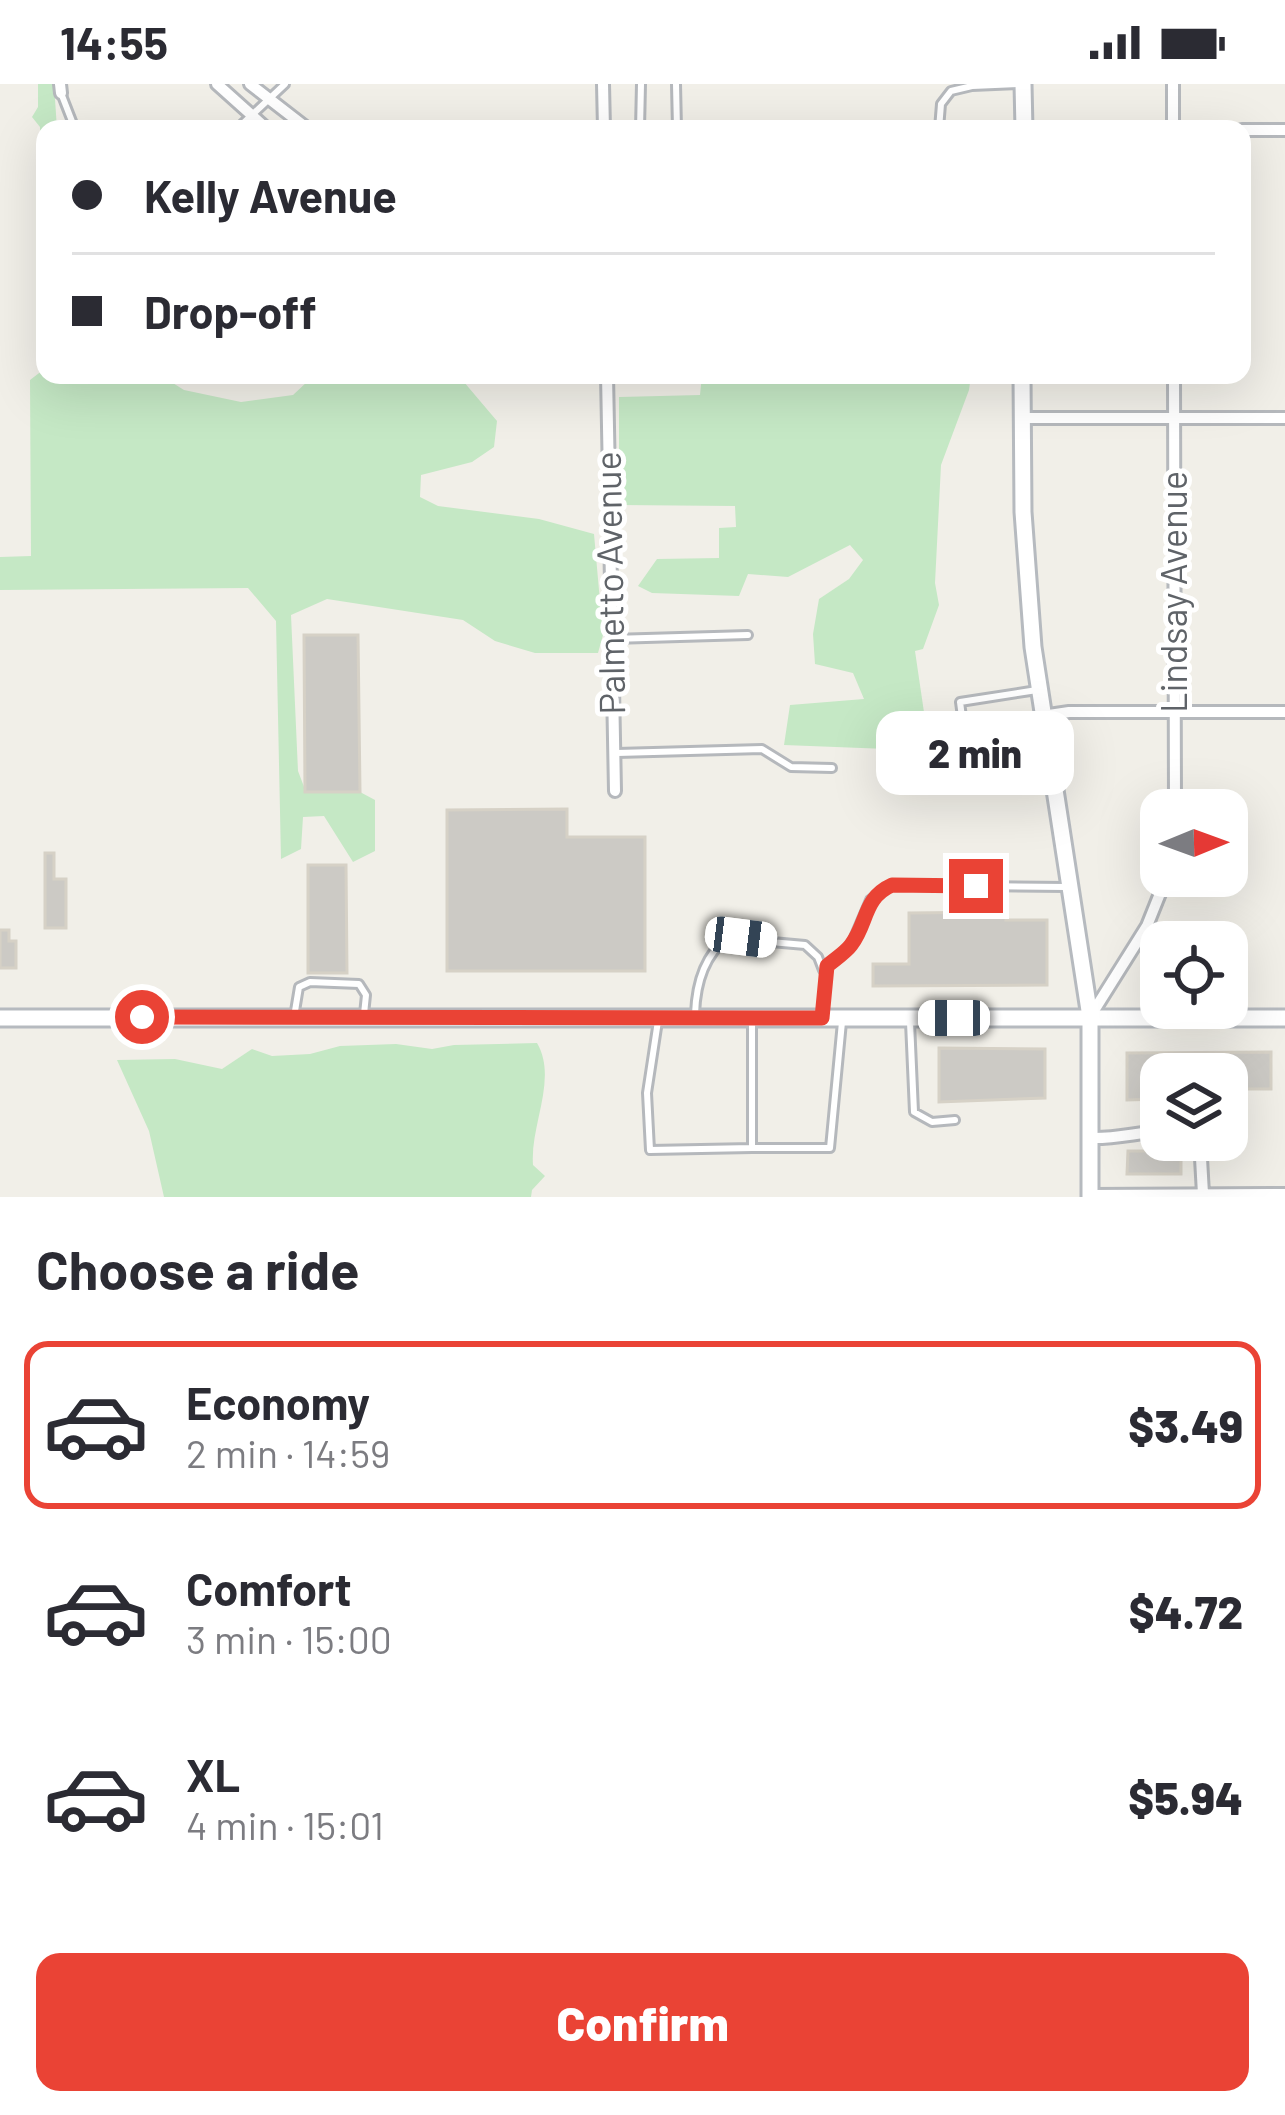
<!DOCTYPE html>
<meta charset="utf-8">
<style>
body{margin:0;font-family:Barlow,sans-serif;background:#f7f7f7;color:#2b2b33;height:100vh;display:flex;flex-direction:column;font-size:45px;white-space:nowrap}
*{box-sizing:border-box;margin:0}
p{font-size:39px;color:#7c7c81}
.icon{flex:none;width:66px;height:66px;fill:none;stroke:currentColor;stroke-width:2;stroke-linecap:round;stroke-linejoin:round}
.map{position:relative;height:1113px;overflow:hidden}
.sheet{display:flex;flex-direction:column;background:#fff;flex:1}
.sheet>*{flex:none}
.banner{position:absolute;left:36px;top:36px;width:1215px;height:264px;border-radius:24px;box-shadow:0 12px 48px #0002;display:grid;align-content:center;height:264px;padding:0 36px;background:#fff}
.needle{width:78px;rotate:89deg}
.tools{position:absolute;left:1140px;top:705px;display:grid;gap:24px}
.tools a{display:grid;place-items:center;width:108px;height:108px;border-radius:24px;background:#fff;box-shadow:0 12px 48px #0002;font-size:60px}
.end{position:absolute;width:54px;height:54px;margin:-27px;border:15px solid #ea4335;background:#fff;box-shadow:0 0 0 6px #fff}
.from{border-radius:50%}
.bubble{position:absolute;height:84px;border-radius:24px;background:#fff;box-shadow:0 12px 48px #0002;font-size:39px;font-weight:800;line-height:84px;text-align:center}
.car{position:absolute;width:36px;height:72px;margin:-36px -18px;border-radius:15px;box-shadow:0 0 9px 3px #0007;background:linear-gradient(#fff 24%,#345 0 40%,#fff 0 76%,#345 0 86%,#fff 0)}
.banner b{display:flex;align-items:center;gap:42px;height:114px;font-size:45px}
.banner b+b{border-top:3px solid #e1e1e2}
.banner i{width:30px;height:30px;background:#2b2b33}
ul{padding:0;list-style:none}
li{display:flex;align-items:center;gap:36px;height:168px;margin:0 24px 18px;padding:0 12px;border:6px solid transparent;border-radius:24px}
li div{flex:1}
li b{display:block;font-size:45px}
li em{font-style:normal;font-weight:800}
li.selected{border-color:#ea4335}
li>.icon{width:108px;height:108px;stroke-width:1.5}
h2{padding:0 36px;font-size:54px;line-height:144px}
.primary-button{display:flex;gap:24px;margin-top:auto;padding:24px 36px}
.primary-button a{flex:1;height:138px;border-radius:24px;background:#ea4335;color:#fff;font-size:48px;font-weight:800;line-height:138px;text-align:center}
.status{display:flex;justify-content:space-between;align-items:center;height:84px;padding:0 60px;background:#fff;direction:ltr}
.status svg{height:33px;fill:currentColor}
.map>svg:first-child{display:block}
</style>
<div class="status"><b>14:55</b><svg viewBox="0 0 49 12"><path d="M0 12V9h3v3zM5 12V6h3v6zM10 12V3h3v9zM15 12V0h3v12zM26 1h20v11H26zM47 4h2v5h-2z"/></svg></div>
<div class="map">
<svg width="1285" height="1113" viewBox="0 0 1285 1113">
<rect width="100%" height="100%" fill="#f1efe8"/>
<path fill="#c5e8c5" d="M 38,0 L 54,0 L 57,45 L 45,45 L 45,291 L 160,291 L 184,306 L 241,318 L 293,311 L 308,297 L 307,291 L 458,291 L 497,337 L 494,363 L 472,378 L 421,391 L 420,413 L 438,422 L 539,435 L 594,450 L 603,551 L 598,569 L 535,569 L 495,557 L 463,536 L 327,515 L 291,531 L 298,687 L 306,708 L 360,708 L 375,716 L 375,767 L 353,778 L 324,732 L 303,733 L 301,765 L 281,775 L 276,537 L 248,504 L 0,506 L 0,473 L 31,472 L 30,296 L 43,286 L 40,43 L 32,33 L 38,23 Z
M 702,291 L 971,291 L 969,306 L 941,381 L 935,499 L 939,521 L 923,565 L 915,567 L 931,676 L 973,670 L 973,706 L 912,708 L 913,666 L 784,661 L 790,621 L 864,615 L 853,589 L 815,580 L 813,550 L 819,515 L 849,495 L 863,476 L 850,461 L 788,493 L 748,490 L 739,512 L 652,509 L 638,502 L 657,475 L 719,474 L 719,444 L 736,443 L 735,422 L 619,421 L 619,313 L 700,311 Z
M 537,959 C 558,995 530,1041 533,1081 L 545,1092 L 532,1106 L 531,1113 L 164,1113 L 149,1047 L 117,976 L 175,975 L 222,985 L 252,965 L 272,972 L 310,970 L 340,962 L 396,960 L 432,965 L 454,961 Z"/>
<path fill="#cccac5" stroke="#d6d1c6" stroke-width="3" d="M 304,551 L 358,551 L 360,708 L 305,708 Z
M 567,725 L 567,753 L 645,753 L 645,887 L 447,887 L 447,726 Z
M 45,769 L 54,769 L 54,795 L 66,795 L 66,844 L 45,844 Z
M 308,781 L 346,781 L 347,889 L 308,889 Z
M 1007,828 L 1006,836 L 1047,836 L 1047,901 L 873,902 L 873,880 L 909,880 L 909,829 Z
M 0,846 L 9,846 L 9,857 L 16,857 L 16,884 L 0,884 Z
M 939,964 L 1045,965 L 1045,1014 L 939,1018 Z
M 1271,968 L 1271,1005 L 1227,1005 L 1227,990 L 1161,990 L 1161,1015 L 1127,1016 L 1127,969 Z
M 1128,1067 L 1181,1067 L 1181,1090 L 1127,1090 Z"/>
<g fill="none" stroke-linecap="round" stroke-linejoin="round">
<g stroke="#b5b8bc" stroke-width="12">
<path id="lane" d="M 676,0 L 677,45
M 61,9 L 75,45
M 237,45 L 285,0
M 640,45 L 641,0
M 939,45 L 941,20 L 951,7 L 972,2 L 1019,0
M 612,555 L 748,551
M 1037,606 L 960,618 L 969,685 L 1048,671
M 617,669 L 762,665 L 791,683 L 832,684
M 695,930 C 696,902 704,872 727,854 L 805,861 L 818,873 L 823,886
M 294,933 L 299,903 L 310,898 L 359,900 L 366,911 L 364,930
M 822,934 L 827,882 L 850,863 L 870,816 L 891,801 L 1066,803
M 658,937 L 647,1009 L 650,1066 L 752,1064 L 752,936
M 910,938 L 914,1028 L 932,1038 L 955,1036
M 752,1064 L 830,1064 L 842,938"/>
</g>
<g stroke="#b5b8bc" stroke-width="16">
<path id="street" d="M 60,0 L 61,9
M 217,0 L 267,45
M 250,0 L 308,45
M 603,0 L 604,45
M 1173,0 L 1173,45
M 1242,46 L 1285,46
M 607,291 L 615,707
M 1174,291 L 1175,726
M 1022,334 L 1285,334
M 1042,632 L 1069,628 L 1285,628
M 1090,933 L 1147,842 L 1167,792
M 1090,1054 C 1115,1055 1135,1049 1161,1047
M 1200,1056 L 1203,1110
M 1090,1111 L 1285,1110"/>
</g>
<g stroke="#b6babf" stroke-width="21">
<path id="secondary" d="M 1023,0 L 1024,45
M 1022,291 L 1023,428 L 1033,563 L 1090,933 L 1090,1113
M 0,934 L 1285,934"/>
</g>
<use href="#lane" stroke="#fff" stroke-width="6"/>
<use href="#street" stroke="#fff" stroke-width="10"/>
<use href="#secondary" stroke="#fff" stroke-width="15"/>
</g>
<g fill="none" stroke-linecap="round" stroke-linejoin="round">
<path stroke="#ea4335" stroke-width="15" d="M 142,933 L 822,934 L 827,882 C 835,875 845,869 851,861 C 868,839 863,814 892,801 L 976,802"/>
</g>
<g text-anchor="middle" stroke-width="10" stroke-linejoin="round" paint-order="stroke">
<g font-size="36" fill="#5f6368" stroke="#fff">
<text transform="translate(610 499) rotate(-91)" y="13">Palmetto Avenue</text>
<text transform="translate(1174 508) rotate(-90)" y="13">Lindsay Avenue</text>
</g>
</g>
</svg>
<div class="tools">
<a><svg class="needle" viewBox="-14 -14 28 28"><path d="M0-13l5 13h-10z" fill="#e53935"/><path d="M0 13l5-13h-10z" fill="#7c7c81"/></svg></a>
<a><svg class="icon" aria-label="locate" viewBox="0 0 24 24"><circle cx="12" cy="12" r="6"/><path d="M12 2v4M12 18v4M2 12h4M18 12h4"/></svg></a>
<a><svg class="icon" aria-label="layers" viewBox="0 0 24 24"><path d="M12 4l9 5-9 5-9-5zM3 14l9 5 9-5"/></svg></a>
</div>
<i class="end from" style="left:142px;top:933px"></i>
<i class="end" style="left:976px;top:802px"></i>
<div class="bubble" style="left:876px;top:627px;width:198px">2 min</div>
<i class="car" style="left:741px;top:853px;rotate:97deg"></i>
<i class="car" style="left:954px;top:934px;rotate:270deg"></i>
<div class="banner">
<b><i class="from"></i>Kelly Avenue</b>
<b><i></i>Drop-off</b>
</div>
</div>
<section class="sheet">
<h2>Choose a ride</h2>
<ul>
<li class="selected"><svg class="icon" aria-label="car" viewBox="0 0 24 24"><path d="M5 17H2v-5l4-1 3-4h7l3 4 3 1v5h-3M9 17h6M6 11h13"/><circle cx="7" cy="17" r="2"/><circle cx="17" cy="17" r="2"/></svg><div><b>Economy</b><p>2 min · 14:59</p></div><em>$3.49</em></li>
<li><svg class="icon" aria-label="car" viewBox="0 0 24 24"><path d="M5 17H2v-5l4-1 3-4h7l3 4 3 1v5h-3M9 17h6M6 11h13"/><circle cx="7" cy="17" r="2"/><circle cx="17" cy="17" r="2"/></svg><div><b>Comfort</b><p>3 min · 15:00</p></div><em>$4.72</em></li>
<li><svg class="icon" aria-label="car" viewBox="0 0 24 24"><path d="M5 17H2v-5l4-1 3-4h7l3 4 3 1v5h-3M9 17h6M6 11h13"/><circle cx="7" cy="17" r="2"/><circle cx="17" cy="17" r="2"/></svg><div><b>XL</b><p>4 min · 15:01</p></div><em>$5.94</em></li>
</ul>
<div class="primary-button"><a>Confirm</a></div>
</section>
